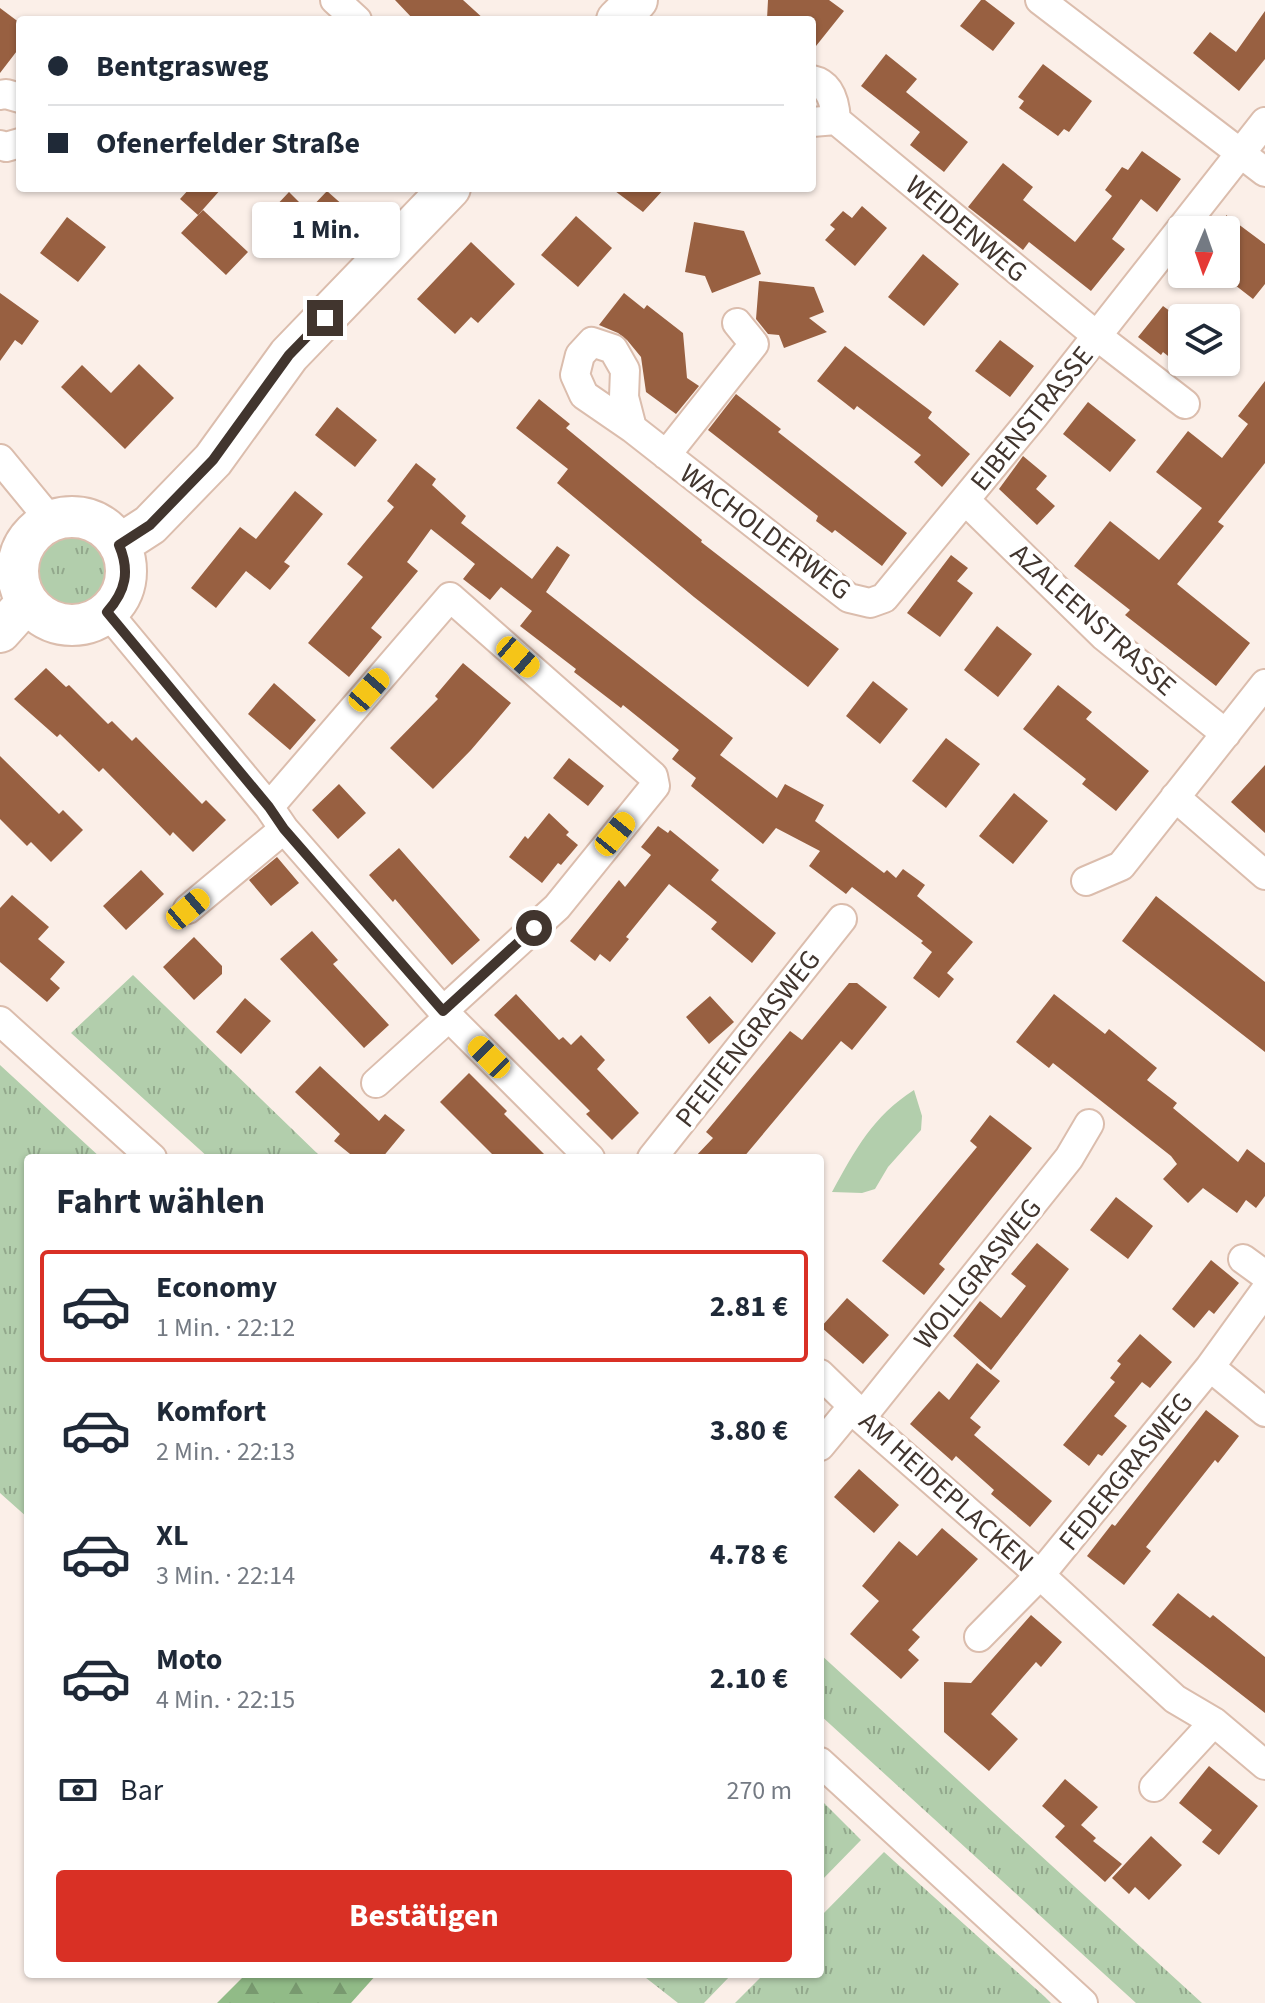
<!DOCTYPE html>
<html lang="de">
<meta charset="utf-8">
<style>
body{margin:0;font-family:"Source Sans 3",sans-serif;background:#f6f6f7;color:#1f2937;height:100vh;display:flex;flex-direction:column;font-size:30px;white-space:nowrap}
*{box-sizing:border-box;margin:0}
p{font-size:26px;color:#747a83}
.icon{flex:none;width:44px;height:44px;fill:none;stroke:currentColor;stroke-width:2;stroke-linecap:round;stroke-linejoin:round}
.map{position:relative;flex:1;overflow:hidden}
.panel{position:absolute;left:24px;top:1154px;width:800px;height:824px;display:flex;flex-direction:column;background:#fff;border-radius:8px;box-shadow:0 2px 6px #0004}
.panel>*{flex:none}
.top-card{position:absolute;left:16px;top:16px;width:800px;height:176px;border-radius:8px;box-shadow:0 2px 6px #0004;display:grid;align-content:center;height:176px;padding:0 32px;background:#fff}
.needle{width:52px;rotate:182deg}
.controls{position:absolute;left:1168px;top:216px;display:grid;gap:16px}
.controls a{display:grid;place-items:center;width:72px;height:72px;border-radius:8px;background:#fff;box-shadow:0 2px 6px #0004;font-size:40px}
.end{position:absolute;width:36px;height:36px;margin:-18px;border:10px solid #41352e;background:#fff;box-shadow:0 0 0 4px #fff}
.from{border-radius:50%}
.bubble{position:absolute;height:56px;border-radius:8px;background:#fff;box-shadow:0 2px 6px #0004;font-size:26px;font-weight:700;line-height:56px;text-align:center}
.car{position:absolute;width:24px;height:48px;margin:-24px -12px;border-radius:10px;box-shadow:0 0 6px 2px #0007;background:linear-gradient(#f5c518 24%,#345 0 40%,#f5c518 0 76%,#345 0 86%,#f5c518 0)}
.top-card b{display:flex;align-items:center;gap:28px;height:76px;font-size:30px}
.top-card b+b{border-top:2px solid #e0e1e3}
.top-card i{width:20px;height:20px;background:#1f2937}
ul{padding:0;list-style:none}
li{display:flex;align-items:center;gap:24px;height:112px;margin:0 16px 12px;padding:0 16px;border:4px solid transparent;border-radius:8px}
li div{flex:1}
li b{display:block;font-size:30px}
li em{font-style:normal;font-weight:700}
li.on{border-color:#d93025}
li>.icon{width:72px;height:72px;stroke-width:1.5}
h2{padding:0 32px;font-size:36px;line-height:96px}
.pay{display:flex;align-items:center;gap:20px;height:88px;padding:0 32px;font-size:30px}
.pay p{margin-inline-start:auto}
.button{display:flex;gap:16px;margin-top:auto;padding:16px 32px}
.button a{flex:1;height:92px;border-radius:8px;background:#d93025;color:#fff;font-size:32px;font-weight:700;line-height:92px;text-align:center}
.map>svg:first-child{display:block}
</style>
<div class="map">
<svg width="1265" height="2003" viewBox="0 0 1265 2003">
<defs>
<pattern id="grass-tufts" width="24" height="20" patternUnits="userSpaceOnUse" patternTransform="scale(2)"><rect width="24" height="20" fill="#b2ceac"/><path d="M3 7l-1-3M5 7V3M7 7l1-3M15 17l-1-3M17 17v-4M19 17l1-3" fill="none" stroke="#92a88c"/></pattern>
<pattern id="forest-firs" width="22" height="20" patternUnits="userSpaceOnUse" patternTransform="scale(2)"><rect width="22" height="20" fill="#91bb87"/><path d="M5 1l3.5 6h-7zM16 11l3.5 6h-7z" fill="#78996f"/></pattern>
</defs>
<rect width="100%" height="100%" fill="#fbefe8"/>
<path fill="url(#grass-tufts)" d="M36 571a35 35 0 1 1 70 0a35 35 0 1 1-70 0Z
M 133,975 L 322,1158 L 209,1158 L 71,1033 Z
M 0,1065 L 101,1158 L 28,1158 L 28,1518 L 0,1493 Z
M 820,1654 L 1202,2003 L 1136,2003 L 820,1715 Z
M 820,1799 L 861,1840 L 820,1882 Z
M 884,1852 L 1045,1997 L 1051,2003 L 735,2003 L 764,1974 L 820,1974 L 820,1917 Z
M 641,1974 L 732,1974 L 704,2003 L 678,2003 Z"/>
<path fill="url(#forest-firs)" d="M 246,1974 L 377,1974 L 351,2003 L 217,2003 Z"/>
<path fill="#b2ceac" d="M 914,1090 L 922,1116 L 921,1130 L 888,1167 L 875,1189 L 862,1193 L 832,1192 C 855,1150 873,1116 914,1090 Z"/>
<path fill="#986041" d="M 395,0 L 463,0 L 485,20 L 414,20 Z
M 768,0 L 829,0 L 844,11 L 812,51 L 812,20 L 767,19 Z
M 981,0 L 985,0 L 1015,23 L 993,51 L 960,26 Z
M 0,8 L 20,23 L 20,47 L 0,73 Z
M 1265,11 L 1265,59 L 1239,91 L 1193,53 L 1210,32 L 1236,52 Z
M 886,54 L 917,79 L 906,92 L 968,142 L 944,172 L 910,145 L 920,132 L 861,86 Z
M 1043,64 L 1092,101 L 1069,132 L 1064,129 L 1058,136 L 1019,108 L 1024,101 L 1018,97 Z
M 1142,151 L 1181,179 L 1157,212 L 1141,199 L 1112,239 L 1125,249 L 1091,291 L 1029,242 L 1023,250 L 968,207 L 1003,163 L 1033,187 L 1023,200 L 1075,242 L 1112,196 L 1105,190 L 1122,167 L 1128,170 Z
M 190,188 L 222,188 L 198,215 L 180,199 Z
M 611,188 L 665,188 L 643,212 Z
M 327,191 L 354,215 L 319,252 L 273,209 L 289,192 L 308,211 Z
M 862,206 L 887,228 L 855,266 L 825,240 L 835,229 L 830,225 L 843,211 L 852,218 Z
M 203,210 L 248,252 L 226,275 L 181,233 Z
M 1226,215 L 1265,244 L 1265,284 L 1253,299 L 1226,278 Z
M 576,216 L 612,248 L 578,287 L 541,255 Z
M 67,217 L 106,247 L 78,282 L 40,253 Z
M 694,222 L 744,231 L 761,274 L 712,293 L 705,276 L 685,272 Z
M 471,242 L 515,284 L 478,323 L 471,317 L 455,334 L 417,299 Z
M 923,254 L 959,284 L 924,326 L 888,297 Z
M 759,281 L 814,287 L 824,312 L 809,318 L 827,332 L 784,348 L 779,335 L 768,334 L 756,319 Z
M 0,293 L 39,321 L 22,345 L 15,340 L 0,361 Z
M 624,293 L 644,309 L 647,305 L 683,333 L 687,378 L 699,386 L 676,414 L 646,392 L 641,357 L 627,340 L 618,333 L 599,325 Z
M 1163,306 L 1182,320 L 1182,367 L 1163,352 L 1161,355 L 1138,337 Z
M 1000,340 L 1034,366 L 1010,397 L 975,371 Z
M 845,346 L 932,412 L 928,418 L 970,454 L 942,487 L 914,462 L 921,455 L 857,406 L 854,410 L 817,381 Z
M 139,364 L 174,398 L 125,449 L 61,387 L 82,365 L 111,393 Z
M 1265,381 L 1265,463 L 1218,522 L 1224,526 L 1177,584 L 1250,643 L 1216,686 L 1125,615 L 1130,610 L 1074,566 L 1110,521 L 1159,560 L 1202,508 L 1156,472 L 1188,431 L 1222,458 L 1248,424 L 1238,416 Z
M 736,394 L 781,429 L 778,432 L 907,533 L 882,566 L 835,530 L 832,533 L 816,521 L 818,516 L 708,430 Z
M 539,399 L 570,424 L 566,428 L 702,540 L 701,542 L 839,649 L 808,687 L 694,597 L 557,483 L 568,469 L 516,428 Z
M 1088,402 L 1136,440 L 1110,472 L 1063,434 Z
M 337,407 L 377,440 L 355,467 L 315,435 Z
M 1023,456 L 1047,476 L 1036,489 L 1055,506 L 1037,525 L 999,489 Z
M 416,463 L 436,479 L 432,485 L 466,516 L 461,523 L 532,579 L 557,546 L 570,555 L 546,592 L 733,738 L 720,755 L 777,798 L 785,784 L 824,805 L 815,821 L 884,873 L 887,870 L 896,878 L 903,869 L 925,885 L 917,896 L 973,942 L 947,973 L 954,979 L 939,998 L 913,978 L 932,952 L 921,943 L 923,941 L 852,887 L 846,894 L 809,866 L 820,851 L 776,828 L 763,844 L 691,786 L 696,778 L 672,759 L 679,750 L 623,705 L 621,708 L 574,672 L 576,669 L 520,626 L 532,611 L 501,587 L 490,600 L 463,579 L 475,564 L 431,529 L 407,562 L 418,571 L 371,628 L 382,637 L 349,677 L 308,643 L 363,577 L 347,564 L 394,507 L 387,501 Z
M 295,491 L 323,514 L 284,562 L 290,566 L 270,590 L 246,571 L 216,608 L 191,588 L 240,527 L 256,539 Z
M 951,555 L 968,568 L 957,581 L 973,593 L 940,637 L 907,613 Z
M 997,626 L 1032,654 L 998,697 L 964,670 Z
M 463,663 L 511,703 L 471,750 L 433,789 L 390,748 L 438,699 L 435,696 Z
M 46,668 L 66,687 L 69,685 L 108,724 L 112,721 L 132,741 L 136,737 L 202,804 L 206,800 L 226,820 L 193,852 L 173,832 L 170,836 L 103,768 L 99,772 L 60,734 L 57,737 L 14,699 Z
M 873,681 L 908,709 L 880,744 L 846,716 Z
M 274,683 L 316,720 L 290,750 L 248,714 Z
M 1058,685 L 1092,712 L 1086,719 L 1149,771 L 1116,811 L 1082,784 L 1086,779 L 1023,729 Z
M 946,738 L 980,764 L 946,808 L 912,781 Z
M 0,756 L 59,814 L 63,810 L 83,830 L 51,862 L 31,842 L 27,846 L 0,819 Z
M 569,758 L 604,786 L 588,806 L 553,778 Z
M 1265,765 L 1265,833 L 1231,802 Z
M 339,784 L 366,813 L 338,839 L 312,810 Z
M 1014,793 L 1048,821 L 1013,864 L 979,836 Z
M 549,813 L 569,832 L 566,835 L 578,845 L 561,865 L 558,863 L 542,883 L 509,857 L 525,836 L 528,839 Z
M 658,826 L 668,833 L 670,830 L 719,870 L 711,880 L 776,933 L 752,963 L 711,929 L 717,922 L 669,884 L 626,937 L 629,939 L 610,962 L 600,954 L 595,961 L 570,941 L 619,880 L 625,887 L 651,855 L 641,847 Z
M 399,848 L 480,940 L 452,965 L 395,899 L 393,902 L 369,875 Z
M 277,857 L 299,883 L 271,906 L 249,880 Z
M 141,870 L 164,894 L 126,930 L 103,906 Z
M 12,895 L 49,927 L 38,939 L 65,962 L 50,979 L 60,988 L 47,1002 L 0,962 L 0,908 Z
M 1156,896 L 1265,982 L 1265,1052 L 1122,941 Z
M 312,931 L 338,960 L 333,964 L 389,1025 L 364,1048 L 280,959 Z
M 194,937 L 222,966 L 222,974 L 194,1000 L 163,967 Z
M 849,983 L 857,983 L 887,1007 L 852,1050 L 841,1041 L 743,1158 L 694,1158 L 713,1138 L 706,1132 L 790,1031 L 802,1040 Z
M 516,994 L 559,1040 L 563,1037 L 571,1045 L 581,1035 L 605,1060 L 597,1069 L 639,1113 L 612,1140 L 586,1114 L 590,1111 L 494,1015 Z
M 1054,994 L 1105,1034 L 1109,1029 L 1157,1068 L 1147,1080 L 1177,1103 L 1173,1108 L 1238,1162 L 1247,1149 L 1265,1163 L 1265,1196 L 1256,1208 L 1246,1200 L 1237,1213 L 1203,1188 L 1188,1203 L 1163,1179 L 1177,1164 L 1171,1156 L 1053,1063 L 1049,1068 L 1016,1042 Z
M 710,996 L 734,1022 L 709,1044 L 686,1017 Z
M 245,998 L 271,1021 L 241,1054 L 216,1032 Z
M 320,1066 L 379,1121 L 385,1114 L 405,1130 L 382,1158 L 355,1158 L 334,1141 L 340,1134 L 295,1092 Z
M 469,1073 L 507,1111 L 504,1114 L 548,1158 L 496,1158 L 440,1102 Z
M 990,1115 L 1032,1148 L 939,1264 L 945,1269 L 924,1295 L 882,1261 L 977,1147 L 970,1141 Z
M 1116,1197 L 1153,1226 L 1128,1259 L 1090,1230 Z
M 1037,1243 L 1069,1269 L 991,1370 L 953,1336 L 980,1301 L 1001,1318 L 1026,1286 L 1011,1274 Z
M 1211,1260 L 1239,1283 L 1214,1314 L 1209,1310 L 1194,1328 L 1172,1309 Z
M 847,1298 L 889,1335 L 863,1364 L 821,1327 Z
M 1140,1334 L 1172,1362 L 1150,1388 L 1142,1382 L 1114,1416 L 1127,1426 L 1102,1456 L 1098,1454 L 1089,1466 L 1063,1445 L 1115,1382 L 1110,1378 L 1121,1364 L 1117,1361 Z
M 977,1363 L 1000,1381 L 970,1418 L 981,1427 L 974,1435 L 1052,1501 L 1030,1527 L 991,1494 L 994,1490 L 956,1456 L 952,1461 L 910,1424 L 939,1391 L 949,1400 Z
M 1206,1410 L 1239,1436 L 1218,1463 L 1215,1460 L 1146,1547 L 1151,1551 L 1124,1585 L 1087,1556 L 1112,1524 L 1115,1526 Z
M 859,1469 L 899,1505 L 874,1533 L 834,1497 Z
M 942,1528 L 978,1559 L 912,1630 L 920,1637 L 908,1650 L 919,1660 L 901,1679 L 850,1634 L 879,1601 L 862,1586 L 899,1541 L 917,1556 Z
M 1178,1593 L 1210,1618 L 1213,1615 L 1265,1657 L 1265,1713 L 1152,1625 Z
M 1031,1615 L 1062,1642 L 1041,1667 L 1036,1662 L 991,1714 L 1018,1739 L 989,1771 L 944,1732 L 944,1682 L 971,1683 Z
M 1209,1766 L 1258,1806 L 1219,1855 L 1202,1842 L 1212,1830 L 1179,1803 Z
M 1065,1779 L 1098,1807 L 1081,1825 L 1096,1838 L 1093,1841 L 1122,1864 L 1105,1882 L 1055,1837 L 1065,1826 L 1042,1806 Z
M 1151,1836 L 1182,1865 L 1149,1900 L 1135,1887 L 1129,1894 L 1112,1878 Z"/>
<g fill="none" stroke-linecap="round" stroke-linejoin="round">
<g stroke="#dbbdad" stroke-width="32">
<path id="street" d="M 335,0 L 357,20
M 1040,0 L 1265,172
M 812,80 C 831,84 835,103 836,120
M 0,95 L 6,94 L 20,98
M 812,122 L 836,120 L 1097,336 L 1185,404
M 0,145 L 6,147 L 20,143
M 632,428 L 584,395 L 575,375 L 580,355 L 592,342 L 613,349 L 625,370 L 624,397 L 632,428 L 849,598 L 870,603 L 884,598 L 1033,417 L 1265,122
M 666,455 L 754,344 L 737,323
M 0,459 L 51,521
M 965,500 L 1104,636 L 1226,734
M 107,612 L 269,807 L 284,829 L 443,1011 L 590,1158
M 1175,797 L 1265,875
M 269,807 L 450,597 L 653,776 L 655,786 L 557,907 L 443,1011
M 1086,881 L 1121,866 L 1265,684
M 188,909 L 284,829
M 0,1021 L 152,1158
M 376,1083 L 449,1017
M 652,1158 L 842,919
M 1243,1259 L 1265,1275
M 1210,1367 L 1265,1291
M 820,1374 L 853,1406 L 861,1418 L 1040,1575 L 1175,1699 L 1214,1722 L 1265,1765
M 861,1418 L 1069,1158 L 1089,1124
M 820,1446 L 853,1406
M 979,1637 L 1040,1575 L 1210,1367 L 1265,1412
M 820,1762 L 1083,2003
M 1154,1787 L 1214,1722"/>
</g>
<g stroke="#dbbdad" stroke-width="44">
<path id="secondary" d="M 617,20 L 637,0
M18 571a54 54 0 1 1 108 0a54 54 0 1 1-108 0Z
M 119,545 L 150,525 L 213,460 L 289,355 L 450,188
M 0,632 L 27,602"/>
</g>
<use href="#street" stroke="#fff" stroke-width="28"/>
<use href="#secondary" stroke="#fff" stroke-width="40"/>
</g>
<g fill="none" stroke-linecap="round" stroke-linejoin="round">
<path stroke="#41352e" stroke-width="10" d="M 325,318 L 289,355 L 213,460 L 150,525 L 119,545 C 130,571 126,591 107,612 L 269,807 L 284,829 L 443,1011 L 534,928"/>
</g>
<g text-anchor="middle" stroke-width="8" stroke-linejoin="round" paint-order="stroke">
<g font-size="28" fill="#41352e" stroke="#fff">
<text transform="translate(967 228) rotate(40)" y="10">WEIDENWEG</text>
<text transform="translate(1031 418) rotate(-51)" y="10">EIBENSTRASSE</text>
<text transform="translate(766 531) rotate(37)" y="10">WACHOLDERWEG</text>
<text transform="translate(1094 619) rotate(42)" y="10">AZALEENSTRASSE</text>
<text transform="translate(747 1038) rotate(-52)" y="10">PFEIFENGRASWEG</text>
<text transform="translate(977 1273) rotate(-51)" y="10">WOLLGRASWEG</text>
<text transform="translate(1125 1471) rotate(-51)" y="10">FEDERGRASWEG</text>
<text transform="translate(947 1491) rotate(42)" y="10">AM HEIDEPLACKEN</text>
</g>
</g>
</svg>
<div class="controls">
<a><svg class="needle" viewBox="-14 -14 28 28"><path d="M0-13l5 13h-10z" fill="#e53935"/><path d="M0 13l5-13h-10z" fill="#747a83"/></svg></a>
<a><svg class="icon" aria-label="layers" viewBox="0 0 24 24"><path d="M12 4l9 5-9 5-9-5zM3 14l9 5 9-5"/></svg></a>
</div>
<i class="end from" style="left:534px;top:928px"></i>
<i class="end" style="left:325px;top:318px"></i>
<div class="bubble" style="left:252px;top:202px;width:148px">1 Min.</div>
<i class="car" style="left:518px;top:657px;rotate:131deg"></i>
<i class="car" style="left:369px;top:690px;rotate:41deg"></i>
<i class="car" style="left:615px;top:834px;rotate:39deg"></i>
<i class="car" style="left:188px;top:909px;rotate:50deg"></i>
<i class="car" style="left:489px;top:1057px;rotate:315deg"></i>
<div class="top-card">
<b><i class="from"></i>Bentgrasweg</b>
<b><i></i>Ofenerfelder Straße</b>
</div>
<section class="panel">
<h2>Fahrt wählen</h2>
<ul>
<li class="on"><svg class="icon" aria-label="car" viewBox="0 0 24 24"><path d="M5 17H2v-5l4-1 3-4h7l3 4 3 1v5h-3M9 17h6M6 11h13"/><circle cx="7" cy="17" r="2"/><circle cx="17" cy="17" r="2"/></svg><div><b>Economy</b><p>1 Min. · 22:12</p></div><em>2.81 €</em></li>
<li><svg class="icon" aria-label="car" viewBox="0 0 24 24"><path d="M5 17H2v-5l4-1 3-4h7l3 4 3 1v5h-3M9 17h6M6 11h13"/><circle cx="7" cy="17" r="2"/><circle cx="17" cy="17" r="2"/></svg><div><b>Komfort</b><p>2 Min. · 22:13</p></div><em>3.80 €</em></li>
<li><svg class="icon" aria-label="car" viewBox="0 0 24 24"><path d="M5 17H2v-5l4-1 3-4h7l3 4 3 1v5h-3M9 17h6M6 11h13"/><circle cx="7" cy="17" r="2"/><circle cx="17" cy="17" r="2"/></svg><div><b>XL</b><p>3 Min. · 22:14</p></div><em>4.78 €</em></li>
<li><svg class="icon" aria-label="car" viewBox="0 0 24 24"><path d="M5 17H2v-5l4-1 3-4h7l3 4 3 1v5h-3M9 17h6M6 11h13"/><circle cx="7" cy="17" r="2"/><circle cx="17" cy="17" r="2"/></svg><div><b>Moto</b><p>4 Min. · 22:15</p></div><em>2.10 €</em></li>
</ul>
<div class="pay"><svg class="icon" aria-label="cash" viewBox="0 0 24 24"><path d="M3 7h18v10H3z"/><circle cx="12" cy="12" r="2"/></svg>Bar<p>270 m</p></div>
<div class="button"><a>Bestätigen</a></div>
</section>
</div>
